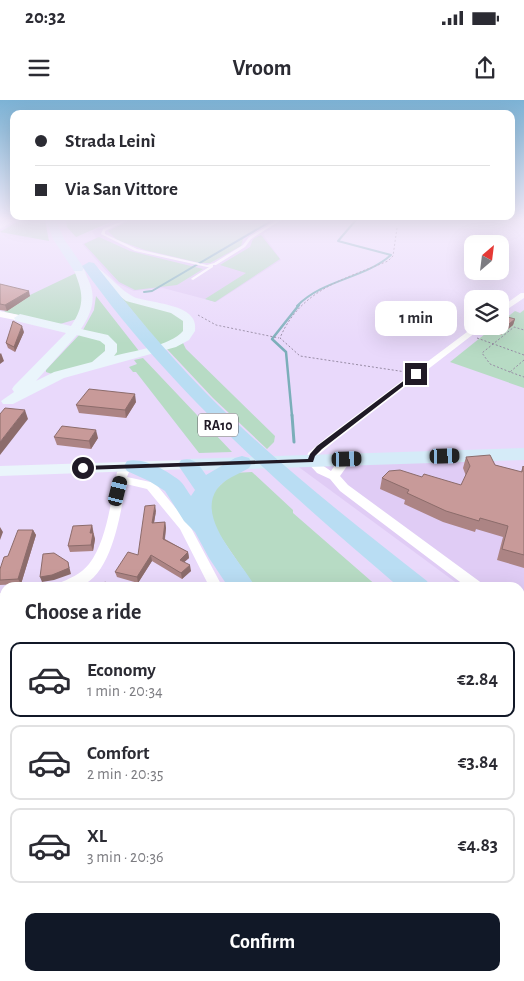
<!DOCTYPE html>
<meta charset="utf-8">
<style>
body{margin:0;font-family:"Alegreya Sans",sans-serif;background:#f7f7f7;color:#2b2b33;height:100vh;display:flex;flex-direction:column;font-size:19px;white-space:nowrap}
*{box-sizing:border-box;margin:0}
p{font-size:16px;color:#7c7c81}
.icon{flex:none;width:28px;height:28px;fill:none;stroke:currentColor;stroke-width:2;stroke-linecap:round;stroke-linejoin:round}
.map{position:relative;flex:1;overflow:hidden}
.sheet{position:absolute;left:0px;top:482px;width:525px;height:399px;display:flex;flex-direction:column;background:#fff;border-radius:15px 15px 0 0;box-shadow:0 5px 20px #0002}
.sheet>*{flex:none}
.hud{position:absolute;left:10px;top:10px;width:505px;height:110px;border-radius:10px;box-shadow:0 5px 20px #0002;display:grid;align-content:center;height:110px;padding:0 25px;background:#fff}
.needle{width:32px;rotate:28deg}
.tools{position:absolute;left:464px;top:135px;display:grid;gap:10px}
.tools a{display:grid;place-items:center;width:45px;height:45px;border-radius:10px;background:#fff;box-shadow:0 5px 20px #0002;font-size:25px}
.end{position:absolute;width:22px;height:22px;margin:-11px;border:6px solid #201a26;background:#fff;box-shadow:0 0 0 2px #fff}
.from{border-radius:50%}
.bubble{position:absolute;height:35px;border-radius:10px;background:#fff;box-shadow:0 5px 20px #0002;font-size:16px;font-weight:700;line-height:35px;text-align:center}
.car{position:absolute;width:15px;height:30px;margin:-15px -8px;border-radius:6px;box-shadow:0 0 4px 1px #0007;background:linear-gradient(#222 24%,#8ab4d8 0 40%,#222 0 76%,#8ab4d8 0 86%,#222 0)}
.hud b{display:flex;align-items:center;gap:18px;height:48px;font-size:19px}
.hud b+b{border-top:1px solid #e1e1e2}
.hud i{width:12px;height:12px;background:#2b2b33}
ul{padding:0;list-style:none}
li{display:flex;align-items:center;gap:15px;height:75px;margin:0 10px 8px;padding:0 15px;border:2px solid #e1e1e2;border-radius:10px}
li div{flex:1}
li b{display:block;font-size:19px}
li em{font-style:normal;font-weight:700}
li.active{border-color:#111827}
li>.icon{width:45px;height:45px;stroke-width:1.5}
h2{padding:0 25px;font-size:22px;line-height:60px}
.primary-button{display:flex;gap:10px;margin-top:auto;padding:10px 25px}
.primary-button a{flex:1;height:58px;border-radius:10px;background:#111827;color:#fff;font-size:20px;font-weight:700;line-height:58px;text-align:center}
.status{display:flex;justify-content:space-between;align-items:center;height:35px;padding:0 25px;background:#fff;direction:ltr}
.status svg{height:14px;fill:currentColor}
header{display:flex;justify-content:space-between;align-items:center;height:65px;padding:0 25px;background:#fff;font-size:22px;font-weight:700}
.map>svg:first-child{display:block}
</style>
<div class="status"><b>20:32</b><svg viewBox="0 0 49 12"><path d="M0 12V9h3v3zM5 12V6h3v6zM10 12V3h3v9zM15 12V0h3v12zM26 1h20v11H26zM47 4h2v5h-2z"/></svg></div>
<header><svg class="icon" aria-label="menu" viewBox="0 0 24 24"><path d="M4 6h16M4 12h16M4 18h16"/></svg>Vroom<svg class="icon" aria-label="share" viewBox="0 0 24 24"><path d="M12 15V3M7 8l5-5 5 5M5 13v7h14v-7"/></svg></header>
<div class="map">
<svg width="524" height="881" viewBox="0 0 524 881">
<rect width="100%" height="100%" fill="#e9d9fb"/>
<path fill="#e0ccf5" d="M 118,120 L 285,120 L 263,134 L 281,160 L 216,202 L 163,188 L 134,191 L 117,183 L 82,144 L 96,138 L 92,131 Z
M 494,360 L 497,370 L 524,377 L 524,534 L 520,531 L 520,488 L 462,487 L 296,365 Z"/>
<path fill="#b7dbc4" d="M 20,120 L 45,120 L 49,141 L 0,132 Z
M 66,120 L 115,120 L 76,137 L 67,127 Z
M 131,120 L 272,120 L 244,136 L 241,146 L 210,163 L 200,163 L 145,150 L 117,140 L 108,131 Z
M 261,135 L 280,159 L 215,202 L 205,199 L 246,173 L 220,165 L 250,147 L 253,139 Z
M 99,137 L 130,151 L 203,169 L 177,185 L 135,190 L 119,182 L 84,144 Z
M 76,173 L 86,197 L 77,219 L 60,224 L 4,212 L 30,195 Z
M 96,196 L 139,251 L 109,259 L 115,246 L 83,230 L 94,210 Z
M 121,197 L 166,210 L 185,220 L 183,234 L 161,246 Z
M 524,210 L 524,288 L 450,262 L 495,226 L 500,226 L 500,223 L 515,211 L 520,213 Z
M 80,234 L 98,237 L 110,246 L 95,262 L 52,274 L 46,272 L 46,270 Z
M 183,243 L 186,249 L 275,336 L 274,342 L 267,349 L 213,298 L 166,248 Z
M 143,258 L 232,352 L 199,353 L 136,272 L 133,272 L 129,267 L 137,264 L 134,260 Z
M 252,372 L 293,410 L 293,413 L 378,487 L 255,487 L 212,424 L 205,400 L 233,373 Z
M 520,611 L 524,615 L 524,848 L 520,844 Z"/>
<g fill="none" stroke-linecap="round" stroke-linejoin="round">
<path stroke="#7baeb9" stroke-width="2" d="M 144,192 L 152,191 L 273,120
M 297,206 C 323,179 364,179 391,155 L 338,141 L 356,120"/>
<path stroke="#7baeb9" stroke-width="2.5" d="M 292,316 L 286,252 L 272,239 L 299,205"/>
<path stroke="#7baeb9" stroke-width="3" d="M 292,315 L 294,342"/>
<path stroke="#978ba4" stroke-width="1" stroke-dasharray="2 2" stroke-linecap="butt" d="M 397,128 L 393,156 L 388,161 C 344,179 300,190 280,238 L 300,256 L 406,272
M 198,215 L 216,225 L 279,238
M 477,238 L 524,255
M 524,260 L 510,272 L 524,277
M 510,272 L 490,264 L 482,253 L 514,227 L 524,230"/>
<path fill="#fff" fill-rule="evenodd" d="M 125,120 L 128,120 L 105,131 L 105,134 L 137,149 L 207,165 L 214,163 L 243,145 L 249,137 L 278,120 L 281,120 L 251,139 L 245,147 L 216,165 L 213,165 L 213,167 L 193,180 L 191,179 L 192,178 L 209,167 L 207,167 L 135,151 L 101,134 L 103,129 Z"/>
<path fill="#fff" fill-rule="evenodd" d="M 521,193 L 524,193 L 524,198 L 500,214 L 500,208 Z
M 475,226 L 484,226 L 335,341 L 317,356 L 316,361 L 331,371 C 336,364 340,354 351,357 L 352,359 L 340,376 L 348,385 L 483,484 L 484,488 L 468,488 L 340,391 L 330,379 L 317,373 L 306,361 L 308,353 L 327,337 Z
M 123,368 L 129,372 L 127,377 L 155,383 L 189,424 L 223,488 L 210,488 L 180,429 L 147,389 L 126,384 C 120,414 112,480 75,488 C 69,489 62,488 56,488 L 57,484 C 69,479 81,474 89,464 C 107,441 111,399 117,372 Z
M 0,493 L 5,493 L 5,503 L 0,503 Z
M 520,511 L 524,513 L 524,526 L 520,524 Z
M 0,571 L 5,571 L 5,585 L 0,585 Z
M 5,716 L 5,744 L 0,746 L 0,718 Z
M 441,876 L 464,876 L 466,881 L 443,881 Z"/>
<path fill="#fff" fill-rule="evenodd" d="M 8,120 L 17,120 L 0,129 L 0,124 Z
M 0,211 L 24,216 L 25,218 L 20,221 L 0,217 Z"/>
<path fill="#eaf5fb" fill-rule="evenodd" d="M 78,165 C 84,167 85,171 87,177 C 97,196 93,211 81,229 L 108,235 L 117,244 L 117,252 L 114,256 C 133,251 170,246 183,231 L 183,221 L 171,213 L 126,201 L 90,172 L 89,170 L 90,168 L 98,168 C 110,176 120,190 134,197 C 151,204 200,203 195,231 L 189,240 L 176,247 L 64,278 L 13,304 L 3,304 L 1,301 L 14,292 L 12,289 L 14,286 L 66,233 L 16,221 L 14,218 L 20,214 L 71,226 C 86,204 83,192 73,168 ZM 77,235 L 100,241 L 105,245 L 105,251 L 92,262 L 54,272 L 36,281 Z
M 186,360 L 192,361 L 194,365 L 192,369 L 0,376 L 0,366 Z"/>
<path fill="#d5ebf8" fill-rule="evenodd" d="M 46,120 L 56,120 L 64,139 L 84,168 L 82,171 L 74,171 L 53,139 Z
M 524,348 L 524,360 L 188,371 L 181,369 L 179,365 L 181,361 L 188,359 Z"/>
<path fill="#b9ddf3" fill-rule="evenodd" d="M 89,162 L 94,163 C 129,207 165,251 205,292 C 273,361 351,421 427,481 L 431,488 L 400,488 C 285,389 170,291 82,166 Z
M 242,356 L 249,358 L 252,363 L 249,368 C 239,374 224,379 217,389 C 196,419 242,462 256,488 L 229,488 L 209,458 L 195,432 L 184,421 L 165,391 L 149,381 L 127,371 L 124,366 L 127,361 C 143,357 166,370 179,380 C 184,384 187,391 191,396 L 195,390 L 178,365 L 181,360 C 195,357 198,364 206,375 L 235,358 Z
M 520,571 L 524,572 L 524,601 L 520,600 Z
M 520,861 L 524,866 L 524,881 L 489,881 L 487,876 L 520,876 Z"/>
</g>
<path fill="#ac8484" d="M 0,184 L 30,196 L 7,211 L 0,210 Z
M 515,219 L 513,225 L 501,235 L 491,231 L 492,226 Z
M 24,232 L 15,252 L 8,248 L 6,243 Z
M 136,302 L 126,318 L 79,313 L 76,305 Z
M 54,337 L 98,338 L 91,349 L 57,345 Z
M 466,357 L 521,372 L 523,366 L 524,367 L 524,468 L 497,460 L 503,437 L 476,429 L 475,432 L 443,422 L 404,404 L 405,400 L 380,389 L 382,378 L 461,385 L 466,376 L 463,368 Z
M 156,411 L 154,423 L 165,422 L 166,428 L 165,439 L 188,452 L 189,458 L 184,462 L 191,471 L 182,479 L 152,461 L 138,483 L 117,477 L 115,472 L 138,455 Z
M 92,425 L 95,439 L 93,451 L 70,452 L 68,446 Z
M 33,430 L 36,435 L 21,484 L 0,485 L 0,469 L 8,456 Z
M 0,533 L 5,534 L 5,569 L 0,569 Z"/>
<path fill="#8c6c6b" d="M 29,191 L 30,196 L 7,211 L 5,205 Z
M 515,219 L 513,225 L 501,235 L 503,229 Z
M 22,226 L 24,232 L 15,252 L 14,247 Z
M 1,253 L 4,261 L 0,264 L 0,254 Z
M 135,294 L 136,302 L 126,318 L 125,310 Z
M 25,310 L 28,319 L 0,355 L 0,342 Z
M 96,330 L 98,338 L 91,349 L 89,341 Z
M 155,405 L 156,411 L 153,428 L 152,423 Z
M 165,422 L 166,428 L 164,444 L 163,439 Z
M 92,425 L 93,431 L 93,434 L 93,433 L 95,439 L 93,451 L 91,445 L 90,433 Z
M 0,427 L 3,432 L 0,440 Z
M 33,430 L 36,435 L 21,484 L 18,479 Z
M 188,452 L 189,458 L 181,465 L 180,460 Z
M 151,455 L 152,461 L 138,483 L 137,477 Z
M 68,462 L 71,474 L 54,480 L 42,482 L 40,477 Z
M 190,465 L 191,471 L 182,479 L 181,473 Z"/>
<path fill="#c89a99" stroke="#8c6c6b" d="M 0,184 L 29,191 L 5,205 L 0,204 Z
M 504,216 L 515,219 L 503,229 L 493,226 L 500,226 L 500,220 Z
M 13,221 L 22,226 L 14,247 L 6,243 Z
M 89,289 L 135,294 L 125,310 L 76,305 Z
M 5,308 L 25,310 L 0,342 L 0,314 Z
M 62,326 L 96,330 L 89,341 L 54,337 Z
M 490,355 L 495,365 L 522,372 L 523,366 L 524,367 L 524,455 L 502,449 L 508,426 L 480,418 L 479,421 L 446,411 L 407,393 L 409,390 L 382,378 L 389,371 L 400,370 L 422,377 L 424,374 L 461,385 L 470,366 L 466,357 Z
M 155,405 L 152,423 L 165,422 L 163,439 L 188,452 L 180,460 L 190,465 L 181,473 L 151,455 L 137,477 L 115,472 L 128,452 L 138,455 L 145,406 Z
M 92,425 L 90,433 L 93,433 L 91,445 L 68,446 L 73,426 Z
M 18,430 L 33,430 L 18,479 L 0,480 L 0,469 L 4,457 L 8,456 Z
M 54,453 L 68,462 L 69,468 L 52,475 L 40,477 L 43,454 Z
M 105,482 L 114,488 L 98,488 Z
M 0,533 L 5,534 L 5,564 L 3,564 L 0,562 Z"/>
<linearGradient id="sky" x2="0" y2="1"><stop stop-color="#7cb2d5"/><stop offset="0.49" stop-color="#f5eefd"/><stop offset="1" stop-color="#f5eefd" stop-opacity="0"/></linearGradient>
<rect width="524" height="243" fill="url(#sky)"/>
<path fill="#201a26" d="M 414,273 L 419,274 L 322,349 L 315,356 L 313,362 L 83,370 L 80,368 L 83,366 L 308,359 L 310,354 L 317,346 Z"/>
<g text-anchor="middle" stroke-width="5" stroke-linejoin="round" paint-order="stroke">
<rect fill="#fff" stroke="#635f67" stroke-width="1" x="198" y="313.5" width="40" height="23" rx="4"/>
<g font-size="14" font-weight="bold" fill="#201a26">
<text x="218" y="330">RA10</text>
</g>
</g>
</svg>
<div class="tools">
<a><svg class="needle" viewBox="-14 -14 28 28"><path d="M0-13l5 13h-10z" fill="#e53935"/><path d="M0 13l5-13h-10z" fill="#7c7c81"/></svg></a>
<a><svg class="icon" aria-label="layers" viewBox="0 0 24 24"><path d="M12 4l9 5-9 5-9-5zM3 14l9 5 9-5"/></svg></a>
</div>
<i class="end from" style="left:83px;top:368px"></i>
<i class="end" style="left:416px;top:274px"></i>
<div class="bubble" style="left:375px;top:201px;width:82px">1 min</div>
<i class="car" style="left:445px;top:356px;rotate:88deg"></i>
<i class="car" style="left:347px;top:359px;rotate:88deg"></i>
<i class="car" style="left:118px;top:391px;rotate:14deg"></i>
<div class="hud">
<b><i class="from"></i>Strada Leinì</b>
<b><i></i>Via San Vittore</b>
</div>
<section class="sheet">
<h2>Choose a ride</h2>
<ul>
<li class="active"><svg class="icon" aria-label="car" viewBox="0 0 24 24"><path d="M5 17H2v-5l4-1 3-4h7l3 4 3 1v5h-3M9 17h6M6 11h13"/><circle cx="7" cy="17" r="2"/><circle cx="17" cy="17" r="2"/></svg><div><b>Economy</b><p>1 min · 20:34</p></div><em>€2.84</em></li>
<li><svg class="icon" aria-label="car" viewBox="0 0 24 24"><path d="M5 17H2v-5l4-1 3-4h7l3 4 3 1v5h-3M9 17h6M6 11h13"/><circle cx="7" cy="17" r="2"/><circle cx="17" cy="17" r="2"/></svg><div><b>Comfort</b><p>2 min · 20:35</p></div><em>€3.84</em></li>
<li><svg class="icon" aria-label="car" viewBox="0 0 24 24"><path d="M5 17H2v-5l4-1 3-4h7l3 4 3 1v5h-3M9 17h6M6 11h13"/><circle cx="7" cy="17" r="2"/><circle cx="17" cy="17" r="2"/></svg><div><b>XL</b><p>3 min · 20:36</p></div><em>€4.83</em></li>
</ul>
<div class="primary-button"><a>Confirm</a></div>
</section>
</div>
